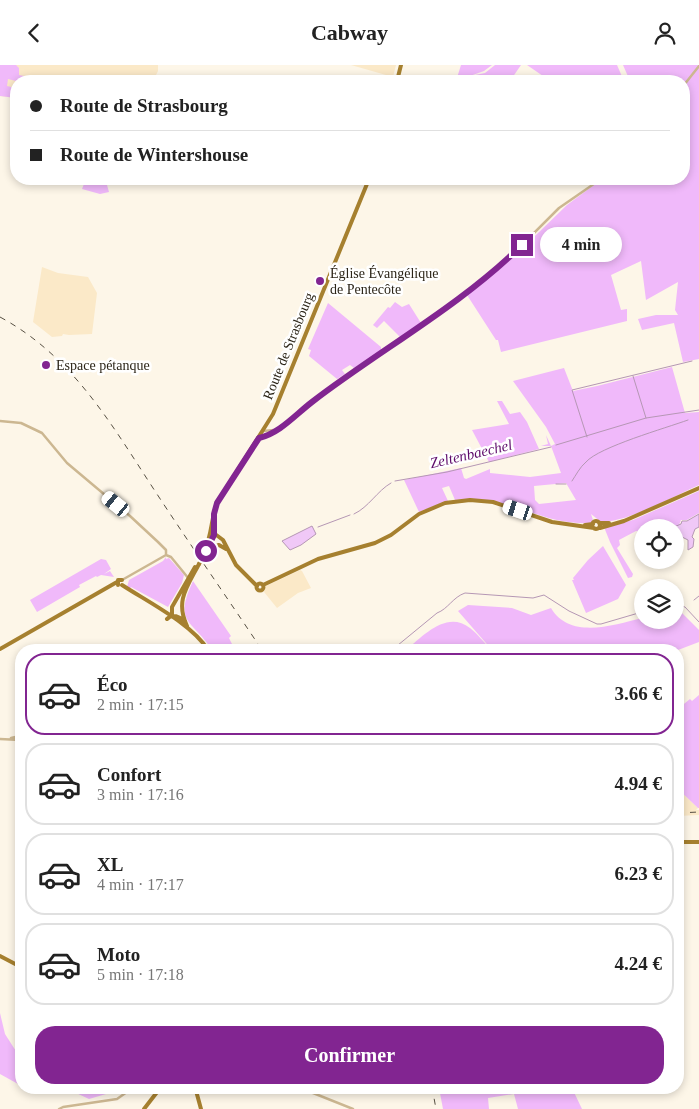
<!DOCTYPE html>
<html lang="fr">
<meta charset="utf-8">
<style>
body{margin:0;font-family:"Times New Roman",serif;background:#f2f2f2;color:#222;height:100vh;display:flex;flex-direction:column;font-size:19px;white-space:nowrap}
*{box-sizing:border-box;margin:0}
p{font-size:16px;color:#767676}
.icon{flex:none;width:28px;height:28px;fill:none;stroke:currentColor;stroke-width:2;stroke-linecap:round;stroke-linejoin:round}
.map{position:relative;flex:1;overflow:hidden}
.side{position:absolute;left:15px;top:579px;width:669px;height:450px;display:flex;flex-direction:column;background:#fff;border-radius:20px;box-shadow:0 2px 8px #0003}
.side>*{flex:none}
.guide{position:absolute;left:10px;top:10px;width:680px;height:110px;border-radius:20px;box-shadow:0 2px 8px #0003;display:grid;align-content:center;height:110px;padding:0 20px;background:#fff}
.tools{position:absolute;left:634px;top:454px;display:grid;gap:10px}
.tools a{display:grid;place-items:center;width:50px;height:50px;border-radius:50%;background:#fff;box-shadow:0 2px 8px #0003;font-size:25px}
.end{position:absolute;width:22px;height:22px;margin:-11px;border:6px solid #822591;background:#fff;box-shadow:0 0 0 2px #fff}
.from{border-radius:50%}
.bubble{position:absolute;height:35px;border-radius:18px;background:#fff;box-shadow:0 2px 8px #0003;font-size:16px;font-weight:600;line-height:35px;text-align:center}
.car{position:absolute;width:15px;height:30px;margin:-15px -8px;border-radius:6px;box-shadow:0 0 4px 1px #0007;background:linear-gradient(#fff 24%,#345 0 40%,#fff 0 76%,#345 0 86%,#fff 0)}
.guide b{display:flex;align-items:center;gap:18px;height:48px;font-size:19px}
.guide b+b{border-top:1px solid #e0e0e0}
.guide i{width:12px;height:12px;background:#222}
ul{padding:9px 0 0;list-style:none}
li{display:flex;align-items:center;gap:15px;height:82px;margin:0 10px 8px;padding:0 10px;border:2px solid #e0e0e0;border-radius:20px}
li div{flex:1}
li b{display:block;font-size:19px}
li em{font-style:normal;font-weight:600}
li.selected{border-color:#822591}
li>.icon{width:45px;height:45px;stroke-width:1.5}
.cta{display:flex;gap:10px;margin-top:auto;padding:10px 20px}
.cta a{flex:1;height:58px;border-radius:20px;background:#822591;color:#fff;font-size:20px;font-weight:600;line-height:58px;text-align:center}
header{display:flex;justify-content:space-between;align-items:center;height:65px;padding:0 20px;background:#fff;font-size:22px;font-weight:600}
.map>svg:first-child{display:block}
</style>
<header><svg class="icon" aria-label="back" viewBox="0 0 24 24"><path d="M15 5l-7 7 7 7"/></svg>Cabway<svg class="icon" aria-label="person" viewBox="0 0 24 24"><circle cx="12" cy="8" r="4"/><path d="M4 21q1-7 8-7t8 7"/></svg></header>
<div class="map">
<svg width="699" height="1044" viewBox="0 0 699 1044">
<rect width="100%" height="100%" fill="#fdf6e8"/>
<path fill="#fbe9c8" d="M 0,0 L 158,0 L 158,6 L 153,16 L 16,16 L 16,33 L 0,31 Z
M 351,0 L 396,0 L 393,12 Z
M 42,202 L 58,208 L 88,212 L 97,228 L 92,269 L 69,270 L 63,269 L 62,271 L 52,272 L 33,257 Z
M 300,505 L 302,506 L 311,523 L 298,528 L 277,543 L 264,527 L 266,521 Z
M 678,724 L 698,743 L 696,745 L 699,745 L 699,750 L 678,751 Z"/>
<path fill="#f0b9fa" fill-rule="evenodd" d="M 0,0 L 16,0 L 19,3 L 19,10 L 50,16 L 31,16 L 25,12 L 16,16 L 8,14 L 7,21 L 16,23 L 16,33 L 0,31 Z
M 461,0 L 492,0 L 484,6 L 456,16 Z
M 495,0 L 521,0 L 510,16 L 476,16 L 475,10 L 485,8 Z
M 527,0 L 617,0 L 624,16 L 541,16 L 543,11 Z
M 623,0 L 699,0 L 699,294 L 683,297 L 674,258 L 642,265 L 638,254 L 656,250 L 678,250 L 675,245 L 678,217 L 646,235 L 641,196 L 611,210 L 621,245 L 627,244 L 627,256 L 501,287 L 498,275 L 496,275 L 467,230 L 507,198 L 567,140 L 602,114 L 684,114 L 684,16 L 630,16 Z
M 86,114 L 107,120 L 109,127 L 100,129 L 82,124 Z
M 395,237 L 402,242 L 409,239 L 421,258 L 400,272 L 384,256 L 377,263 L 373,260 L 388,242 L 390,243 Z
M 328,238 L 381,282 L 381,285 L 354,303 L 350,300 L 342,305 L 345,309 L 337,314 L 309,291 L 311,285 L 308,284 Z
M 672,302 L 685,348 L 699,347 L 699,420 C 670,433 631,456 601,457 L 591,449 L 593,455 L 591,458 C 540,461 508,428 455,435 L 449,421 L 442,423 L 448,436 L 419,447 L 404,415 L 461,403 L 464,413 L 466,414 L 490,404 L 490,408 L 530,412 L 561,408 L 551,381 L 541,381 L 548,379 L 546,370 L 551,381 L 555,379 L 546,362 L 513,316 L 564,303 L 573,326 L 597,321 ZM 566,418 L 576,435 L 539,439 L 535,435 L 534,421 Z
M 497,336 L 502,336 L 510,349 L 520,347 L 527,357 L 539,384 L 489,397 L 472,365 L 509,359 Z
M 699,426 L 699,448 L 687,455 L 681,455 L 679,460 L 673,462 L 670,459 L 666,462 L 642,462 L 642,467 L 636,466 L 619,475 L 620,480 L 617,483 L 633,509 L 632,512 L 628,513 L 610,477 L 604,462 L 633,455 Z
M 603,481 L 626,520 L 618,534 L 586,548 L 572,515 L 574,515 L 573,513 L 588,495 Z
M 166,492 L 166,494 L 169,493 L 184,510 L 182,518 L 168,542 L 131,522 L 130,524 L 127,522 L 129,515 L 163,496 Z
M 101,494 L 106,495 L 111,504 L 104,509 L 110,506 L 114,512 L 101,510 L 97,512 L 96,511 L 79,520 L 80,522 L 37,547 L 30,535 Z
M 193,516 L 231,571 L 229,573 L 235,585 L 212,585 C 192,554 173,559 193,516 Z
M 468,540 L 512,543 L 531,550 L 551,543 C 570,575 614,560 642,553 L 642,555 L 675,555 L 675,545 L 681,547 L 699,565 L 699,577 L 678,585 L 406,585 C 424,570 447,545 470,563 C 478,569 484,578 492,585 L 458,546 Z
M 699,630 L 699,743 L 698,743 L 678,724 L 678,656 L 680,650 L 679,643 L 690,634 L 692,636 Z
M 0,948 L 5,969 L 21,994 L 21,1017 L 18,1019 L 0,1009 Z
M 541,1022 L 542,1026 L 555,1023 L 572,1023 L 582,1044 L 518,1044 L 514,1029 L 488,1033 L 489,1044 L 443,1044 L 439,1023 Z
M 73,1023 L 73,1022 L 114,1023 L 106,1029 L 89,1034 L 74,1027 Z"/>
<path fill="#f0c8f7" stroke="#b597b4" d="M 699,449 L 699,462 L 695,464 L 692,472 L 694,474 L 693,482 L 688,485 L 688,475 L 682,472 L 675,471 L 674,462 L 681,459 L 682,456 L 687,456 Z
M 312,461 L 316,469 L 301,480 L 290,485 L 282,476 Z"/>
<g fill="none" stroke-linecap="round" stroke-linejoin="round">
<path stroke="#b597b4" stroke-width="1" d="M 633,311 L 646,353
M 587,372 L 572,325 L 692,296
M 556,380 L 646,353 L 699,345
M 395,416 L 447,407 L 551,382
M 572,416 C 576,410 580,402 586,397 C 599,382 666,363 688,355
M 556,419 L 566,419
M 354,449 C 369,442 377,426 391,418
M 318,462 L 350,450
M 694,535 L 699,531
M 675,539 L 685,542 L 699,557
M 392,585 L 437,548 C 448,544 453,532 465,528 L 533,533 L 544,530 L 569,546 L 597,559 L 601,559 L 642,547"/>
<path stroke="#ccb791" stroke-width="2.5" d="M 684,20 L 699,1
M 0,356 L 21,358 L 42,368 L 67,398 L 130,451 L 158,477 L 166,485 L 166,490 L 171,492 L 189,514
M 263,366 L 274,365
M 259,373 L 266,371 L 278,364 L 312,337 L 461,232 L 502,200 L 559,143 L 601,114
M 122,515 L 166,490
M 11,673 L 20,671
M 0,674 L 20,675
M 298,1022 L 353,1044
M 59,1044 L 63,1042 L 117,1034 L 134,1022"/>
<path stroke="#a6802f" stroke-width="4" d="M 397,16 L 401,0
M592 460a4 4 0 1 1 8 0a4 4 0 1 1-8 0Z
M 599,458 L 609,458
M 585,460 L 593,459
M 600,463 L 624,456 L 699,423
M 211,466 L 223,475 L 236,500 L 257,521
M 210,482 L 219,480 L 226,484
M 208,483 L 215,469 L 214,451
M 205,484 C 212,470 211,453 217,438 L 273,349 L 369,114
M256.5 522a3.5 3.5 0 1 1 7 0a3.5 3.5 0 1 1-7 0Z
M 118,520 L 118,515 L 122,515
M 122,520 C 148,537 192,559 208,585
M 263,520 L 318,494 L 375,478 L 391,470 L 419,449 L 445,438 L 470,435 L 493,437 L 552,457 L 594,463
M 172,551 L 172,542 L 195,502
M 167,554 C 173,548 179,552 185,556
M 187,561 C 175,536 187,522 199,499
M 0,584 L 117,517
M 678,777 L 699,777
M 0,891 L 21,902
M 195,1022 L 201,1044
M 144,1044 L 161,1022"/>
<path stroke="#575043" stroke-width="1" stroke-dasharray="6 6" stroke-linecap="butt" d="M 0,252 C 72,291 110,357 153,423 C 189,478 226,531 262,585
M 678,748 L 699,747
M 432,1022 L 436,1044"/>
<path stroke="#a6802f" stroke-width="4" d="M 199,499 L 206,486"/>
</g>
<g fill="none" stroke-linecap="round" stroke-linejoin="round">
<path stroke="#822591" stroke-width="6" d="M 206,486 L 214,470 L 214,449 L 217,438 L 259,373 C 280,368 295,350 312,337 C 381,284 459,242 522,180"/>
</g>
<g fill="#822591" stroke="#fff" stroke-width="2">
<circle cx="320" cy="216" r="5"/>
<circle cx="46" cy="300" r="5"/>
</g>
<g text-anchor="middle" stroke-width="5" stroke-linejoin="round" paint-order="stroke">
<g font-size="14" fill="#2c2518" stroke="#fff" text-anchor="start">
<text x="330" y="213">Église Évangélique<tspan x="330" dy="16">de Pentecôte</tspan></text>
<text x="56" y="305">Espace pétanque</text>
</g>
<g font-size="14" fill="#2c2518" stroke="#fff">
<text transform="translate(288 281) rotate(-68)" y="5">Route de Strasbourg</text>
</g>
<g font-size="15" font-style="italic" fill="#5d0a6a" stroke="#fff">
<text transform="translate(471 389) rotate(-13)" y="5">Zeltenbaechel</text>
</g>
</g>
</svg>
<div class="tools">
<a><svg class="icon" aria-label="locate" viewBox="0 0 24 24"><circle cx="12" cy="12" r="6"/><path d="M12 2v4M12 18v4M2 12h4M18 12h4"/></svg></a>
<a><svg class="icon" aria-label="layers" viewBox="0 0 24 24"><path d="M12 4l9 5-9 5-9-5zM3 14l9 5 9-5"/></svg></a>
</div>
<i class="end from" style="left:206px;top:486px"></i>
<i class="end" style="left:522px;top:180px"></i>
<div class="bubble" style="left:540px;top:162px;width:82px">4 min</div>
<i class="car" style="left:116px;top:439px;rotate:309deg"></i>
<i class="car" style="left:518px;top:445px;rotate:288deg"></i>
<div class="guide">
<b><i class="from"></i>Route de Strasbourg</b>
<b><i></i>Route de Wintershouse</b>
</div>
<section class="side">
<ul>
<li class="selected"><svg class="icon" aria-label="car" viewBox="0 0 24 24"><path d="M5 17H2v-5l4-1 3-4h7l3 4 3 1v5h-3M9 17h6M6 11h13"/><circle cx="7" cy="17" r="2"/><circle cx="17" cy="17" r="2"/></svg><div><b>Éco</b><p>2 min · 17:15</p></div><em>3.66 €</em></li>
<li><svg class="icon" aria-label="car" viewBox="0 0 24 24"><path d="M5 17H2v-5l4-1 3-4h7l3 4 3 1v5h-3M9 17h6M6 11h13"/><circle cx="7" cy="17" r="2"/><circle cx="17" cy="17" r="2"/></svg><div><b>Confort</b><p>3 min · 17:16</p></div><em>4.94 €</em></li>
<li><svg class="icon" aria-label="car" viewBox="0 0 24 24"><path d="M5 17H2v-5l4-1 3-4h7l3 4 3 1v5h-3M9 17h6M6 11h13"/><circle cx="7" cy="17" r="2"/><circle cx="17" cy="17" r="2"/></svg><div><b>XL</b><p>4 min · 17:17</p></div><em>6.23 €</em></li>
<li><svg class="icon" aria-label="car" viewBox="0 0 24 24"><path d="M5 17H2v-5l4-1 3-4h7l3 4 3 1v5h-3M9 17h6M6 11h13"/><circle cx="7" cy="17" r="2"/><circle cx="17" cy="17" r="2"/></svg><div><b>Moto</b><p>5 min · 17:18</p></div><em>4.24 €</em></li>
</ul>
<div class="cta"><a>Confirmer</a></div>
</section>
</div>
